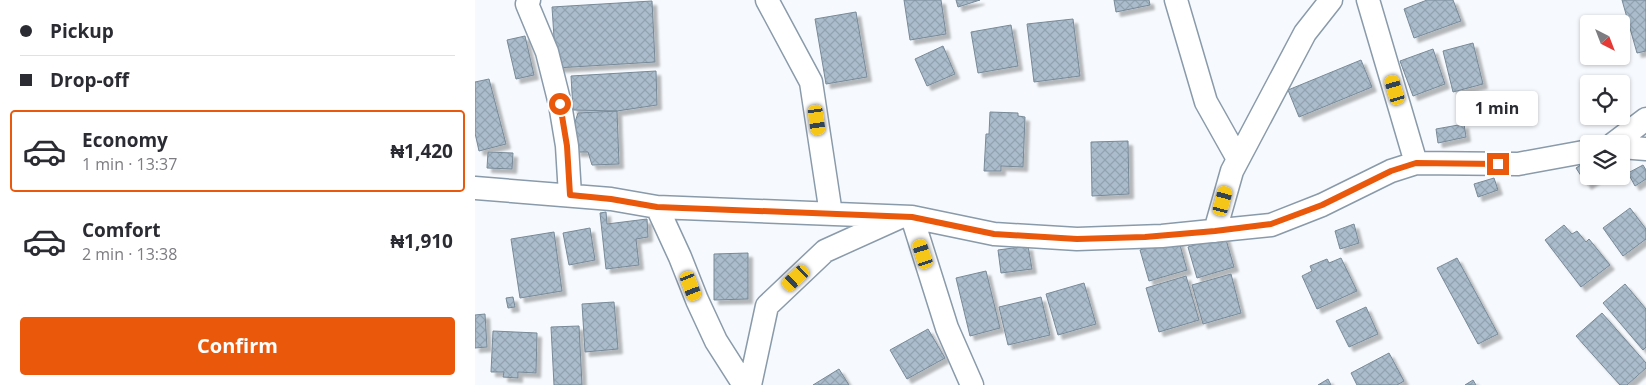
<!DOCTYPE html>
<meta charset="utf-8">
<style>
body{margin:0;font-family:"Open Sans",sans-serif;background:#f2f2f3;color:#2b2b33;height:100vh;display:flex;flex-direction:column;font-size:19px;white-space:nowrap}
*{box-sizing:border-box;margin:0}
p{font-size:16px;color:#7c7c81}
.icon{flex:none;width:28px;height:28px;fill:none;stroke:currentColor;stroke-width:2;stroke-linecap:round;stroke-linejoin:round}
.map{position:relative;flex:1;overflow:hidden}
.drawer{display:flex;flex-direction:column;background:#fff;width:475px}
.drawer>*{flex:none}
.banner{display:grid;align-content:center;height:110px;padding:0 20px;background:#fff}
.needle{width:32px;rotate:138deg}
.controls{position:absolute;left:1105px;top:15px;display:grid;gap:10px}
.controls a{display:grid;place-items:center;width:50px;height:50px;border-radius:5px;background:#fff;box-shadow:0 1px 4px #0004;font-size:25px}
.end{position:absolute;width:22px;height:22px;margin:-11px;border:6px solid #ea580c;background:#fff;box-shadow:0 0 0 2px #fff}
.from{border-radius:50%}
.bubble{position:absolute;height:35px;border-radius:5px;background:#fff;box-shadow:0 1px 4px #0004;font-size:16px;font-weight:700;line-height:35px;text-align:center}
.car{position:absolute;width:15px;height:30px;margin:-15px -8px;border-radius:6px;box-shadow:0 0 4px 1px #0007;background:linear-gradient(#f5c518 24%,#345 0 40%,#f5c518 0 76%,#345 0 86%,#f5c518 0)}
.banner b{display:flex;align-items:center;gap:18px;height:48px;font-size:19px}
.banner b+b{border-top:1px solid #e1e1e2}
.banner i{width:12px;height:12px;background:#2b2b33}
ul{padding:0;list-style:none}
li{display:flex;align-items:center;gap:15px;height:82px;margin:0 10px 8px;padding:0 10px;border:2px solid transparent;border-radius:5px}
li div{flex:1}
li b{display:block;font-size:19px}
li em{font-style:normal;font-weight:700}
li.active{border-color:#ea580c}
li>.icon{width:45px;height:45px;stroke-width:1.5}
.cta{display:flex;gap:10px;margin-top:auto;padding:10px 20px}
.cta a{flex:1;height:58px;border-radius:5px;background:#ea580c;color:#fff;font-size:20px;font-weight:700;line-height:58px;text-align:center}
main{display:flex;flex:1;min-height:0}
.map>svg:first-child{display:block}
</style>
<main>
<section class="drawer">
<div class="banner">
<b><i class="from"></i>Pickup</b>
<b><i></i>Drop-off</b>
</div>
<ul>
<li class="active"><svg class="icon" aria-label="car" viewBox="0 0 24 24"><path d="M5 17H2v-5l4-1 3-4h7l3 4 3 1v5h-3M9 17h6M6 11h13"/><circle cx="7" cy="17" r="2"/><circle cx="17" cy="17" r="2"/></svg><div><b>Economy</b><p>1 min · 13:37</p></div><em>₦1,420</em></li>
<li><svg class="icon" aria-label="car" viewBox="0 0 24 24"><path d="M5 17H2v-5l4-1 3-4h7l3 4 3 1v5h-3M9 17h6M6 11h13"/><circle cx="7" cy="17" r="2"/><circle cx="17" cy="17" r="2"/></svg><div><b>Comfort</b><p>2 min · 13:38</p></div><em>₦1,910</em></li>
</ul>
<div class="cta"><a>Confirm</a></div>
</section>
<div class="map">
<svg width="1171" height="385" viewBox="0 0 1171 385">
<defs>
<pattern id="building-cross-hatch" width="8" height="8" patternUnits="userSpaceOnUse" patternTransform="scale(1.25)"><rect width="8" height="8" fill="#abbdcd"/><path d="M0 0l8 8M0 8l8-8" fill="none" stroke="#92a2b0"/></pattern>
<filter id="shadow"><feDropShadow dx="4.5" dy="4.5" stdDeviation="1" flood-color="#0004"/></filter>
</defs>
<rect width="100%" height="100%" fill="#f6f9fd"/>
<path fill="url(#building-cross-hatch)" stroke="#788998" filter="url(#shadow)" d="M 429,0 L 466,0 L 471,34 L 435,40 Z
M 481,0 L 505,0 L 483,7 Z
M 639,0 L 674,0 L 675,5 L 641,12 Z
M 952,0 L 978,0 L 986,21 L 939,38 L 929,9 Z
M 1147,0 L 1171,0 L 1171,51 L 1162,53 Z
M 177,1 L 180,62 L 81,68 L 77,7 Z
M 381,12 L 392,77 L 351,84 L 340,19 Z
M 598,19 L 605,76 L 559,82 L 552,24 Z
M 536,25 L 543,66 L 503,73 L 496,32 Z
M 50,36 L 59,75 L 41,79 L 32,40 Z
M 998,43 L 1008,84 L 978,92 L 968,51 Z
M 468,46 L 480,74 L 452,86 L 440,59 Z
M 958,49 L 970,84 L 938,96 L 925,61 Z
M 886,60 L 897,87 L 824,117 L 813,90 Z
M 181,71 L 182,105 L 142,111 L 98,110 L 96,76 Z
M 14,79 L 31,144 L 4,151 L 0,133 L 0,82 Z
M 1007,95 L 1014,111 L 1007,114 L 1000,99 Z
M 142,111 L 144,164 L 117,165 L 113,152 L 101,152 L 100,122 L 103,113 Z
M 515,112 L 543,113 L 543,116 L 550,117 L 548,167 L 526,166 L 526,171 L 509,171 L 511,134 L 514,134 Z
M 989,124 L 991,137 L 963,143 L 961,129 Z
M 653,141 L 654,194 L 617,196 L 616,142 Z
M 13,152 L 38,153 L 37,169 L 12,168 Z
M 1113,160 L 1114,176 L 1125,176 L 1112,185 L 1101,168 Z
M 1168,165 L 1171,170 L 1171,179 L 1160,186 L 1153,173 Z
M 1019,178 L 1023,190 L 1003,197 L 999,184 Z
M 1155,208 L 1171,229 L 1171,239 L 1148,256 L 1128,228 Z
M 131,212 L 132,224 L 172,219 L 173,237 L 161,239 L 164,265 L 131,269 L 125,213 Z
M 879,224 L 884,243 L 865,249 L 860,231 Z
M 1089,225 L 1097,234 L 1102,231 L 1111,242 L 1114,239 L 1135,265 L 1106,287 L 1070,240 Z
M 115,228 L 120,260 L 94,265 L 88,233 Z
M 79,232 L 87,291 L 45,298 L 36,239 Z
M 750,236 L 759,267 L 722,278 L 713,247 Z
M 703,238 L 712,270 L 674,281 L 665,250 Z
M 553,246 L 557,269 L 526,273 L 523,250 Z
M 273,253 L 273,299 L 239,300 L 239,254 Z
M 866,258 L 882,291 L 842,309 L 827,276 L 837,271 L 835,266 L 852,259 L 854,263 Z
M 982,258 L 1023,334 L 1003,344 L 962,268 Z
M 511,271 L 525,328 L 495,336 L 481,278 Z
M 756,274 L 766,313 L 728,324 L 717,285 Z
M 711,276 L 724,320 L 684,332 L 671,288 Z
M 609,283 L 621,324 L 583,335 L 571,294 Z
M 1150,284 L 1171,309 L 1171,347 L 1168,350 L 1128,303 Z
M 38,297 L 40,307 L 33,308 L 31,298 Z
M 566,297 L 575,335 L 533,345 L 524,307 Z
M 139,302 L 143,349 L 110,352 L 107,304 Z
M 891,307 L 903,334 L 874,347 L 861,321 Z
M 1127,313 L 1171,363 L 1171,368 L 1152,385 L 1145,385 L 1101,336 Z
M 10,314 L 12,347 L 0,348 L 0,315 Z
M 104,326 L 107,385 L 79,385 L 76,327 Z
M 453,329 L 470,358 L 432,379 L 415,350 Z
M 18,331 L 62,333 L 61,373 L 43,372 L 43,378 L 28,377 L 29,372 L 16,372 Z
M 914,353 L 929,381 L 922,385 L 882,385 L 876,373 Z
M 364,369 L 374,385 L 338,385 Z
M 853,379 L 856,385 L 843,385 Z
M 998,380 L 1001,385 L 990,385 Z"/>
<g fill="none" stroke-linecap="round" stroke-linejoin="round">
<g stroke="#899aaa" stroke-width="25">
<path id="street" d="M 54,0 L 52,4 L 72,52 L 85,104 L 92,146 L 95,195
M 292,0 L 336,82 L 356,214
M 701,0 L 731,102 L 763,159
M 893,0 L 941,163
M 1138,144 L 1171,119
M 1146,147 L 1171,149
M 0,188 L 136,199 L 182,207 L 437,217 L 519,234 L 602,239 L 687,236 L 796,225 L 847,205 L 916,171 L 941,163 L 1043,164 L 1114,151
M 182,207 L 205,257 L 222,300 L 241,341 L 269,385
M 437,217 L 472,328 L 497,385
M 740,231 L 757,171 L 830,33 L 856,0
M 275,385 L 292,306 L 350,251 L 423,218"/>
</g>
<use href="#street" stroke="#fff" stroke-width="22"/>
</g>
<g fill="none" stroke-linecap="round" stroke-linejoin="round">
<path stroke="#ea580c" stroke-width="6" d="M 85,104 L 92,146 L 95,195 L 136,199 L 182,207 L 437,217 L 519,234 L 602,239 L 670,237 L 740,231 L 796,224 L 847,205 L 916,171 L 941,163 L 1023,164"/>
</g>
</svg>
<div class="controls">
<a><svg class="needle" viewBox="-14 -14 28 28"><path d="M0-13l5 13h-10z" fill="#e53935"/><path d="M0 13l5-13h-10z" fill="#7c7c81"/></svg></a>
<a><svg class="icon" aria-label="locate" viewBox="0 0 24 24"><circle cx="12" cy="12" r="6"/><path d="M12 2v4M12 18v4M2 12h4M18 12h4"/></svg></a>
<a><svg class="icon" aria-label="layers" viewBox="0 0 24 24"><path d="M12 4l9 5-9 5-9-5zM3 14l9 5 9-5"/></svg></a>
</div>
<i class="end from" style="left:85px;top:104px"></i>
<i class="end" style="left:1023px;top:164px"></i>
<div class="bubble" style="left:981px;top:91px;width:82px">1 min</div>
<i class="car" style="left:920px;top:90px;rotate:343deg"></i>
<i class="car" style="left:342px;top:120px;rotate:172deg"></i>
<i class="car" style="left:748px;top:201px;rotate:15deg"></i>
<i class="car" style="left:448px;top:254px;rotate:342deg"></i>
<i class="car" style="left:321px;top:278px;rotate:227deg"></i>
<i class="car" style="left:216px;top:286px;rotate:159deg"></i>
</div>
</main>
